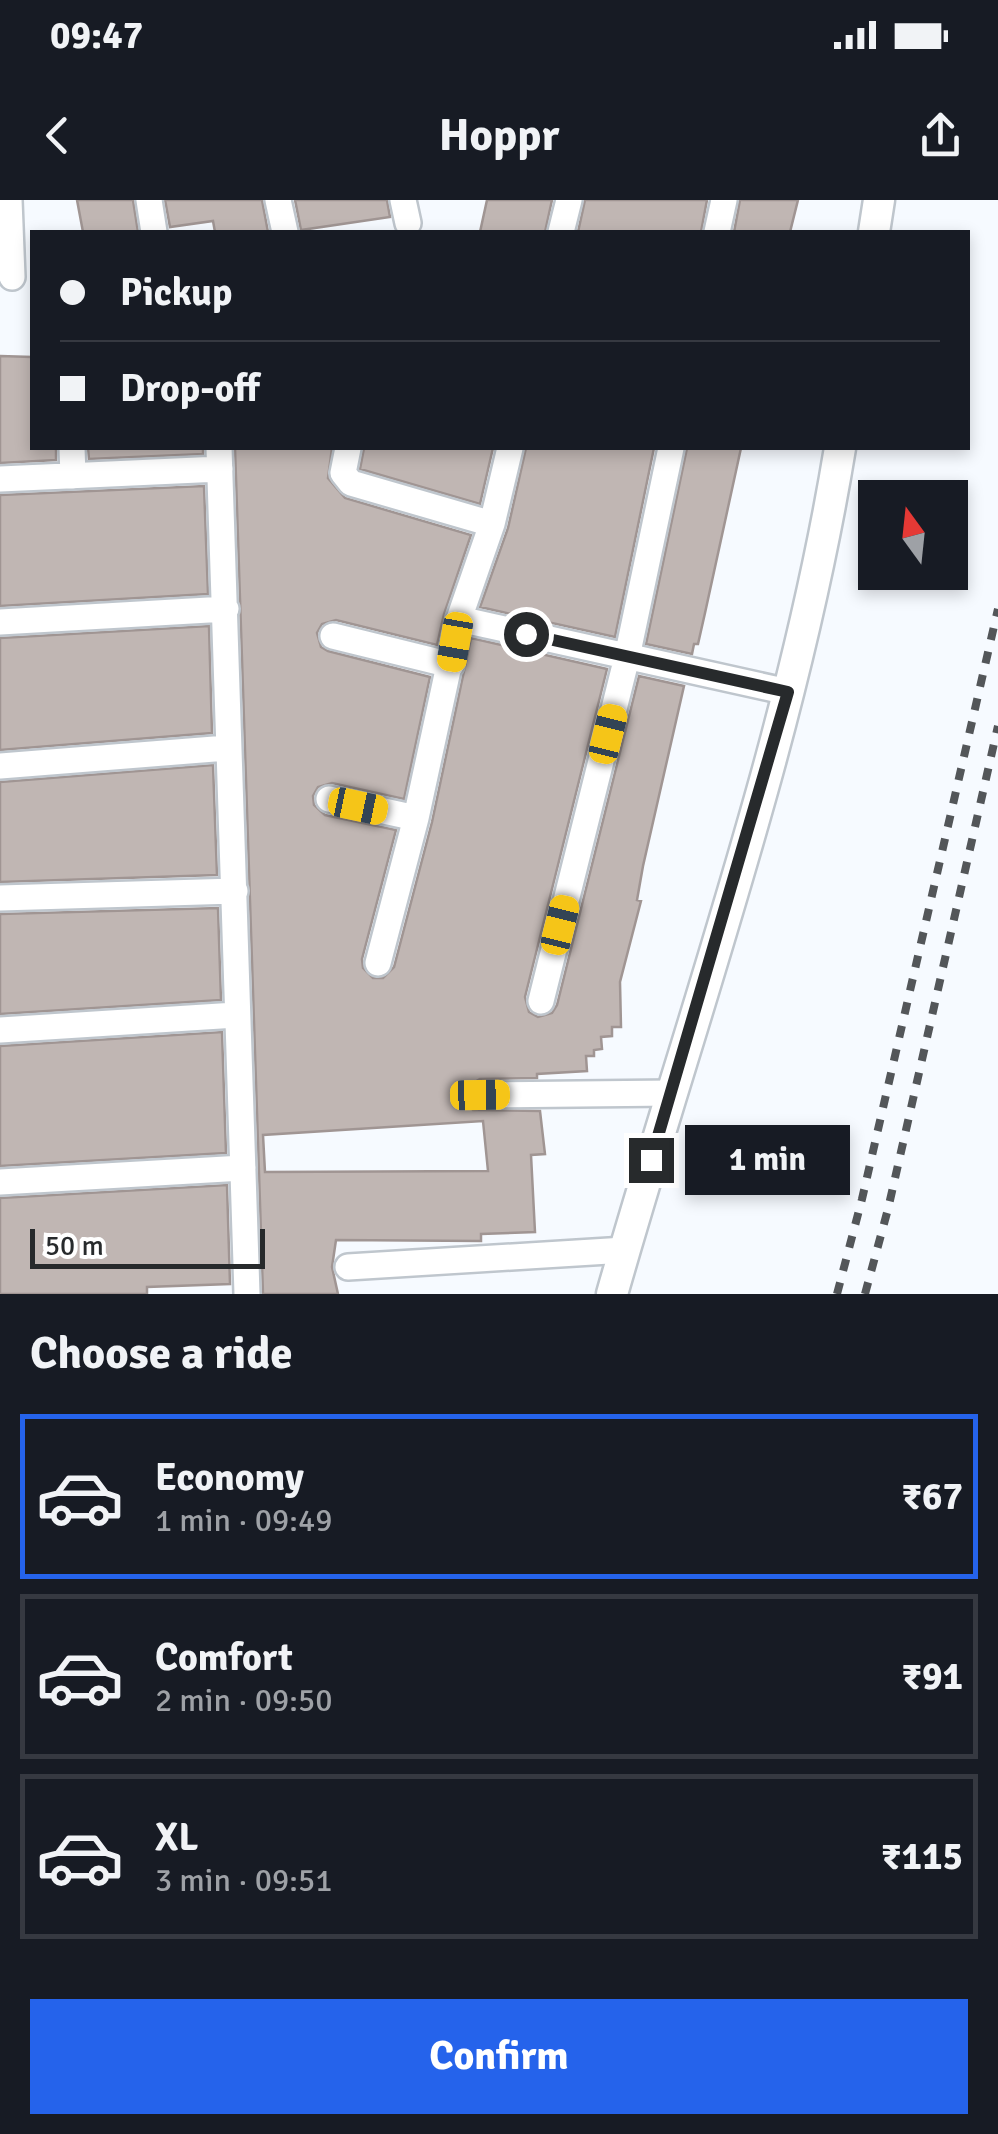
<!DOCTYPE html>
<meta charset="utf-8">
<style>
body{margin:0;font-family:Signika,sans-serif;background:#242831;color:#f1f3f6;height:100vh;display:flex;flex-direction:column;font-size:38px;white-space:nowrap}
*{box-sizing:border-box;margin:0}
p{font-size:32px;color:#9ea1a6}
.icon{flex:none;width:55px;height:55px;fill:none;stroke:currentColor;stroke-width:2;stroke-linecap:round;stroke-linejoin:round}
.map{position:relative;height:1094px;overflow:hidden}
.details{display:flex;flex-direction:column;background:#171b24;flex:1}
.details>*{flex:none}
.guide{position:absolute;left:30px;top:30px;width:940px;height:220px;border-radius:0px;box-shadow:0 5px 15px #0003;display:grid;align-content:center;height:220px;padding:0 30px;background:#171b24}
.needle{width:65px;rotate:345deg}
.fabs{position:absolute;left:858px;top:280px;display:grid;gap:20px}
.fabs a{display:grid;place-items:center;width:110px;height:110px;border-radius:0px;background:#171b24;box-shadow:0 5px 15px #0003;font-size:50px}
.scale{position:absolute;left:30px;bottom:25px;width:235px;box-sizing:border-box;padding-left:10px;border:5px solid #272a2c;border-top:0;font-size:28px;line-height:35px;white-space:nowrap;color:#272a2c;-webkit-text-stroke:8px #fff;paint-order:stroke}
.end{position:absolute;width:45px;height:45px;margin:-22px;border:12px solid #272a2c;background:#fff;box-shadow:0 0 0 5px #fff}
.from{border-radius:50%}
.bubble{position:absolute;height:70px;border-radius:0px;background:#171b24;box-shadow:0 5px 15px #0003;font-size:32px;font-weight:700;line-height:70px;text-align:center}
.car{position:absolute;width:30px;height:60px;margin:-30px -15px;border-radius:12px;box-shadow:0 0 8px 2px #0007;background:linear-gradient(#f5c518 24%,#345 0 40%,#f5c518 0 76%,#345 0 86%,#f5c518 0)}
.guide b{display:flex;align-items:center;gap:35px;height:95px;font-size:38px}
.guide b+b{border-top:2px solid #363941}
.guide i{width:25px;height:25px;background:#f1f3f6}
ul{padding:0;list-style:none}
li{display:flex;align-items:center;gap:30px;height:165px;margin:0 20px 15px;padding:0 10px;border:5px solid #363941;border-radius:0px}
li div{flex:1}
li b{display:block;font-size:38px}
li em{font-style:normal;font-weight:700}
li.on{border-color:#2563eb}
li>.icon{width:90px;height:90px;stroke-width:1.5}
h2{padding:0 30px;font-size:45px;line-height:120px}
.action{display:flex;gap:20px;margin-top:auto;padding:20px 30px}
.action a{flex:1;height:115px;border-radius:0px;background:#2563eb;color:#fff;font-size:40px;font-weight:700;line-height:115px;text-align:center}
.status{display:flex;justify-content:space-between;align-items:center;height:70px;padding:0 50px;background:#171b24;direction:ltr}
.status svg{height:28px;fill:currentColor}
header{display:flex;justify-content:space-between;align-items:center;height:130px;padding:0 30px;background:#171b24;font-size:45px;font-weight:700}
.map>svg:first-child{display:block}
</style>
<div class="status"><b>09:47</b><svg viewBox="0 0 49 12"><path d="M0 12V9h3v3zM5 12V6h3v6zM10 12V3h3v9zM15 12V0h3v12zM26 1h20v11H26zM47 4h2v5h-2z"/></svg></div>
<header><svg class="icon" aria-label="back" viewBox="0 0 24 24"><path d="M15 5l-7 7 7 7"/></svg>Hoppr<svg class="icon" aria-label="share" viewBox="0 0 24 24"><path d="M12 15V3M7 8l5-5 5 5M5 13v7h14v-7"/></svg></header>
<div class="map">
<svg width="998" height="1094" viewBox="0 0 998 1094">
<rect width="100%" height="100%" fill="#f6faff"/>
<path fill="#c0b6b3" stroke="#a09593" stroke-width="2.5" fill-rule="evenodd" d="M 77,0 L 133,0 L 138,32 L 83,32 Z
M 165,0 L 262,0 L 268,32 L 215,32 L 213,21 L 170,27 Z
M 295,0 L 387,0 L 390,17 L 301,30 Z
M 487,0 L 552,0 L 545,32 L 480,32 Z
M 585,0 L 707,0 L 701,32 L 578,32 Z
M 740,0 L 798,0 L 790,32 L 734,32 Z
M 0,156 L 32,157 L 32,248 L 56,248 L 56,260 L 0,263 Z
M 88,248 L 203,248 L 203,254 L 89,259 Z
M 235,248 L 332,248 L 328,278 L 345,298 L 471,335 L 444,414 L 437,445 L 336,420 L 322,424 L 317,433 L 321,447 L 328,451 L 430,477 L 404,599 L 332,583 L 318,587 L 313,596 L 314,605 L 325,615 L 396,630 L 362,759 L 363,768 L 373,778 L 383,778 L 394,767 L 432,622 L 471,438 L 607,469 L 525,797 L 529,812 L 538,817 L 552,813 L 557,805 L 639,476 L 684,486 L 643,666 L 637,700 L 641,701 L 620,782 L 621,827 L 612,827 L 612,836 L 601,837 L 602,849 L 594,850 L 594,856 L 586,856 L 587,871 L 537,874 L 537,878 L 480,879 L 465,888 L 466,902 L 473,910 L 540,911 L 545,954 L 531,955 L 535,1032 L 481,1034 L 481,1041 L 336,1040 L 332,1067 L 338,1094 L 263,1094 ZM 483,921 L 488,971 L 265,972 L 263,935 Z
M 364,248 L 493,248 L 480,304 L 360,269 Z
M 526,248 L 654,248 L 615,437 L 480,407 L 508,328 Z
M 687,248 L 741,248 L 705,413 L 698,444 L 694,444 L 692,454 L 646,444 Z
M 204,286 L 208,394 L 0,406 L 0,295 Z
M 209,426 L 212,533 L 0,550 L 0,438 Z
M 213,565 L 217,675 L 0,682 L 0,582 Z
M 218,708 L 221,800 L 0,814 L 0,714 Z
M 222,832 L 226,953 L 0,966 L 0,846 Z
M 227,985 L 230,1084 L 147,1087 L 147,1094 L 0,1094 L 0,998 Z"/>
<g fill="none" stroke-linecap="round" stroke-linejoin="round">
<g stroke="#bfc6cd" stroke-width="30">
<path id="minor" d="M 9,0 L 12,77
M 149,0 L 154,32
M 278,0 L 285,32
M 403,0 L 408,23
M 561,32 L 569,0
M 717,32 L 724,0
M 72,248 L 73,276
M 219,248 L 247,1094
M 348,248 L 343,273 L 351,283 L 492,324
M 0,279 L 220,269
M 459,419 L 788,492
M 0,422 L 226,409
M 333,436 L 451,465
M 0,566 L 227,548
M 329,599 L 416,618
M 0,698 L 235,691
M 378,763 L 416,618 L 459,419 L 492,324 L 510,248
M 541,801 L 627,457 L 671,248
M 0,830 L 236,815
M 480,895 L 673,893
M 0,982 L 243,968
M 348,1067 L 625,1050"/>
</g>
<g stroke="#bfc6cd" stroke-width="35">
<path id="tertiary" d="M 874,32 L 879,0
M 612,1094 C 692,814 793,536 840,248"/>
</g>
<use href="#minor" stroke="#fff" stroke-width="25"/>
<use href="#tertiary" stroke="#fff" stroke-width="30"/>
<path stroke="#535659" stroke-width="8" stroke-dasharray="12 12" stroke-linecap="butt" d="M 837,1094 L 862,999 L 998,409
M 865,1094 L 888,1009 L 998,526"/>
</g>
<g fill="none" stroke-linecap="round" stroke-linejoin="round">
<path stroke="#272a2c" stroke-width="12" d="M 526,434 L 788,492 L 651,960"/>
</g>
</svg>
<div class="fabs">
<a><svg class="needle" viewBox="-14 -14 28 28"><path d="M0-13l5 13h-10z" fill="#e53935"/><path d="M0 13l5-13h-10z" fill="#9ea1a6"/></svg></a>
</div>
<div class="scale">50 m</div>
<i class="end from" style="left:526px;top:434px"></i>
<i class="end" style="left:651px;top:960px"></i>
<div class="bubble" style="left:685px;top:925px;width:165px">1 min</div>
<i class="car" style="left:455px;top:442px;rotate:190deg"></i>
<i class="car" style="left:608px;top:534px;rotate:14deg"></i>
<i class="car" style="left:358px;top:606px;rotate:102deg"></i>
<i class="car" style="left:560px;top:725px;rotate:14deg"></i>
<i class="car" style="left:480px;top:895px;rotate:89deg"></i>
<div class="guide">
<b><i class="from"></i>Pickup</b>
<b><i></i>Drop-off</b>
</div>
</div>
<section class="details">
<h2>Choose a ride</h2>
<ul>
<li class="on"><svg class="icon" aria-label="car" viewBox="0 0 24 24"><path d="M5 17H2v-5l4-1 3-4h7l3 4 3 1v5h-3M9 17h6M6 11h13"/><circle cx="7" cy="17" r="2"/><circle cx="17" cy="17" r="2"/></svg><div><b>Economy</b><p>1 min · 09:49</p></div><em>₹67</em></li>
<li><svg class="icon" aria-label="car" viewBox="0 0 24 24"><path d="M5 17H2v-5l4-1 3-4h7l3 4 3 1v5h-3M9 17h6M6 11h13"/><circle cx="7" cy="17" r="2"/><circle cx="17" cy="17" r="2"/></svg><div><b>Comfort</b><p>2 min · 09:50</p></div><em>₹91</em></li>
<li><svg class="icon" aria-label="car" viewBox="0 0 24 24"><path d="M5 17H2v-5l4-1 3-4h7l3 4 3 1v5h-3M9 17h6M6 11h13"/><circle cx="7" cy="17" r="2"/><circle cx="17" cy="17" r="2"/></svg><div><b>XL</b><p>3 min · 09:51</p></div><em>₹115</em></li>
</ul>
<div class="action"><a>Confirm</a></div>
</section>
